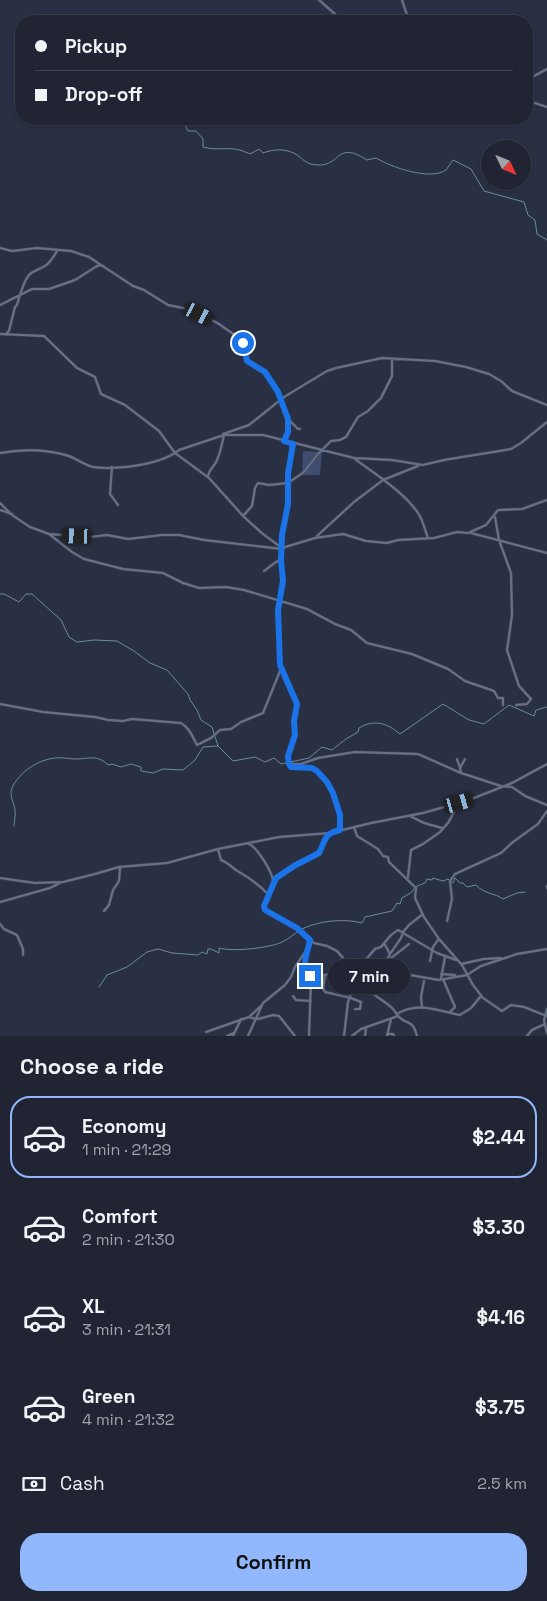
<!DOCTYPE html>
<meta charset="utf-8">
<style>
body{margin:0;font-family:"Space Grotesk",sans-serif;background:#282c3b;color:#f1f3f6;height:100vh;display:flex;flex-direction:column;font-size:19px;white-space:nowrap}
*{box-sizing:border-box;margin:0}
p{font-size:16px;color:#a2a4ac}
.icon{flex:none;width:28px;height:28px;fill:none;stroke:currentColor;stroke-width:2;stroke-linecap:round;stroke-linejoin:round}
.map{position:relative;height:1036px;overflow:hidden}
.side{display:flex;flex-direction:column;background:#202433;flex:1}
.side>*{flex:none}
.top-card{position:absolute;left:15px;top:15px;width:518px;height:110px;border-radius:20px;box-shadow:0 1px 4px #0004,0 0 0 1px #3d414e;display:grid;align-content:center;height:110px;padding:0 20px;background:#202433}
.needle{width:32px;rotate:133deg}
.controls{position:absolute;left:481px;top:140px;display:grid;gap:10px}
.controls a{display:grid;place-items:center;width:50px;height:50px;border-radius:50%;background:#202433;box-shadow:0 1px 4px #0004,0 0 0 1px #3d414e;font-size:25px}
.end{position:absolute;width:22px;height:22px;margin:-11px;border:6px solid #1a73e8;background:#fff;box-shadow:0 0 0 2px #fff}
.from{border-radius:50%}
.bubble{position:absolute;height:35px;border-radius:18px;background:#202433;box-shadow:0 1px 4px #0004,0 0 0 1px #3d414e;font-size:16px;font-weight:700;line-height:35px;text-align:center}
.car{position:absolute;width:15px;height:30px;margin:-15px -8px;border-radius:6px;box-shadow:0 0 4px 1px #0007;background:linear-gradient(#222 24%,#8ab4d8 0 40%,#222 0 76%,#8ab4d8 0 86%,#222 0)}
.top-card b{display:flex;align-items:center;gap:18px;height:48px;font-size:19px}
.top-card b+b{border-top:1px solid #3d414e}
.top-card i{width:12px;height:12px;background:#f1f3f6}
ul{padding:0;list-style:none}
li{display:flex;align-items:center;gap:15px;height:82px;margin:0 10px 8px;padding:0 10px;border:2px solid transparent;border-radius:20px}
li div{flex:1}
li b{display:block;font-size:19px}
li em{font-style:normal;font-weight:700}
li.on{border-color:#91b8fd}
li>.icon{width:45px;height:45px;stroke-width:1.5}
h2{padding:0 20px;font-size:22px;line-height:60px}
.pay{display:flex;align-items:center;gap:12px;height:55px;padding:0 20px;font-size:19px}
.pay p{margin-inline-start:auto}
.primary-button{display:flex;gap:10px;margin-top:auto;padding:10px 20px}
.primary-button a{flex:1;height:58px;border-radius:20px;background:#91b8fd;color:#111;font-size:20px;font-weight:700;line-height:58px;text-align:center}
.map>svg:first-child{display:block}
</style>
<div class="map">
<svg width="547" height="1036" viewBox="0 0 547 1036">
<rect width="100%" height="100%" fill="#2a3044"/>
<path fill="#404c70" d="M 303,451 L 322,452 L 320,475 L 302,475 Z"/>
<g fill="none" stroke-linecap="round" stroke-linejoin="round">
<path stroke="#698c9e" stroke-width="1" d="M 182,119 L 188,131 L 196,131 L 203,139 L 203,147 C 221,152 231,144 250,154 L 259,149 L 263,153 C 273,149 287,148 297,155 C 304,160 307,165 318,165 C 341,166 336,140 367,160 L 376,158 C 391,167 430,181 446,170 C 448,167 451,163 453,160 L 471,169 L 484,191 L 524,202 L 528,215 L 535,220 L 537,234 L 547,240
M 0,594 L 4,594 L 19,602 L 26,594 L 32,594 L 61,620 L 69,637 L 77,642 L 94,640 L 117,641 L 134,651 L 150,663 L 167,670 L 188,694 L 190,700 L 197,710 L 201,720 L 212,727 L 218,746
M 14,826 C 14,821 16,815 15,810 C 14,803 9,795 12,788 C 19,772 39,759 56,758 C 62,757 69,759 75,759 C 89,759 97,754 108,765 L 112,764 L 121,767 L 131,764 L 141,767 L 141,771 L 153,773 L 163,769 L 183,770 L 195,760 L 203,747 L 218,746 L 233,761 L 255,757 L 265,762 L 274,758 L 281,764 L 309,758 L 322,747 L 332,750 L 346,739 L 358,732 L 359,728 C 374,719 387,723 400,734 L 443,704 L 469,720 L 484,724 L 509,705 L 534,716 L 536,710 L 547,707
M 99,987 L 107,975 L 127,967 L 147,952 L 158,949 L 172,953 L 198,955 L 202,952 L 207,954 L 208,949 L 211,949 L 219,953 L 219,948 C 233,952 270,948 282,942 C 289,939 295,933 302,929 C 318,921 344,918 362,923 L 365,917 L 392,911 L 397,903 L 400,904 L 402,898 L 412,892 L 415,887 L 425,883 L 427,879 L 432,880 L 433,878 L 443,881 L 448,879 L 453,883 L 455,878 L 460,883 L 463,883 L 467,887 L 476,885 C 484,894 495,893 503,899 L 517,893 L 525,892"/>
<g stroke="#474d5d" stroke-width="3">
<path id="street" d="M 319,0 L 343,21
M 402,0 L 409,21
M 526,77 L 534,76 L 547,69
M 526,100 L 547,107
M 0,248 L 12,251 L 37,248 L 71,251 L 89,257 L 133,286 L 144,290 L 168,305 L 193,310 L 219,324 L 239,338 L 243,343 L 247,361 L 265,372 L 279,394 L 288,419 L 288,430 L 284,441
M 0,305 L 32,289 L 49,289 L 75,280 L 97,266 L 101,265
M 0,334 L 44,336 L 77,368 L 95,377 L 101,394 L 125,405 L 159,431 L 175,453 L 209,478 L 244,517 L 263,534 L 282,548 L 315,538 L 343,534 L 366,541 L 387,543 L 398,540 L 434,538 L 457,532 L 468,533 L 486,525 L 498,510 L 522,509 L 547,500
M 6,334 L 9,331 L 15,307 L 17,305 C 19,298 24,279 30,274 C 35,270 40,269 45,266 C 50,263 54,256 57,251
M 288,419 L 298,429 L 300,429
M 223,434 L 249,425 L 284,397 L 327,371 L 336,368 L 382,358 L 435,361 L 466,367 L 489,374 L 501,381 L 512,391 L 547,405
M 293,444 L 289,471 L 288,504 L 283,529 L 281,554 L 283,581 L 278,610 L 280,665 L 282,673 L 296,698 L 297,704 L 294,721 L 295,735 L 288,756 L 289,763 L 293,764 L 301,764 L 318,758 L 355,752 L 418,754 L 461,773 L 501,786 L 512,787 L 525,796 L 547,805
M 0,453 C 23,449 46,449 69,456 C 77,459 84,465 93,467 C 116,470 161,465 179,450 L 224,435 L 263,435 L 354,458 L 392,460 L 423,465 L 444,460 L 511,449 L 521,443 L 547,422
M 355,459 C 375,474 404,492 418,513 C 423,520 425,530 428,538
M 112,467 L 110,494 L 118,505
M 208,476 C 209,469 213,468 216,462 C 220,455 222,444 224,435
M 0,503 L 12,515 L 30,527 L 49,534 L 90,537 L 107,535 L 128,539 L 162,535 L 179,535 L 204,540 L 282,549
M 0,510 L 12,514
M 243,516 L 252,506 L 255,488 L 258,483 L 269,485 L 288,483 L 304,472 L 317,455 L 331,441 L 340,440 L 346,437 L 358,417 L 368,411 L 381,398 L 392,376 L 392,359
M 495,517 L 499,540 L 511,573 L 512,615 L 507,650 L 519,686 L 531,699 L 527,704 L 516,705
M 471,533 L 547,553
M 49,534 L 72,552 L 84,559 L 123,569 L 163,573 L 183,583 L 199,588 L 226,587 L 244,590 L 307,609 L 335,624 L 351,630 L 367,643 L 412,654 L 448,669 L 465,681 L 494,691 L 498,698 L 503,698 L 503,705
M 317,536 L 354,502 L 383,480 L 418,466
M 264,571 L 276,562 L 281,560
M 0,704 L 43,712 L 95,717 L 108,720 L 123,721 L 132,719 L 181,723 C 190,728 193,738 197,745 L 211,738 L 220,730 L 231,729 L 241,722 L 263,713 L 280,671
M 457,759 L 460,768
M 289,763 L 291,767 L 312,768 L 317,771 L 327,782 L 333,793 L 340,815 L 340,831
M 461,773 L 460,768 L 465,759
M 410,816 L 424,823 L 442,828
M 354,827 L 357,836 L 378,849 L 383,856 L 388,857 L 389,862 L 416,888 L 415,898 L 424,917 L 439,939 L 462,965 L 473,985 L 483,998 L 502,1011 L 511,1005 L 524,1007 L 547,1016
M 249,844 C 257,847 274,874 273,883 C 272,892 264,899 264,909 L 297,928 L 314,943 L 327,946 L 337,951 L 355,972 L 356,979 L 348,1002 L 344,1036
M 218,849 L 221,860 C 229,863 232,868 239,872 C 250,878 260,886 269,895
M 408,877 L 411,850 L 423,844 L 440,832 L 448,823 L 459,803
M 0,878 L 35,883 L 63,882 L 95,874 L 119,867 L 167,863 L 218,849 L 279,837 L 330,833 L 371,823 L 423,813 L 469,800 L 512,783 L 547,764
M 274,882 L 286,870 L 316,855 L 330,833
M 547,888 L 547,886
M 0,902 L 50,888 L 60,883
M 104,911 L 109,905 L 113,890 L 119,881 L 120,868
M 447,921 L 452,899 L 450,881 L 455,874 L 501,853 L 513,842 L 538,824 L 547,811
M 0,924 L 4,929 L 17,935 L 23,949 L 23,955
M 384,943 L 390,954
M 305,954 L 306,968 L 311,977
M 430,961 L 433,947 L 438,940
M 386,962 L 409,944
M 461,964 L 484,959 L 501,958
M 355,972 L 375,949 L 381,947 L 391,935 L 398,930 L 437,953 L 456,960
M 441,974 L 455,975
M 325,975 L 323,988 L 325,992 L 351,998 L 361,1002 L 360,1009 L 355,1009
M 378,975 L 390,954 L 401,938 L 403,932 L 409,925 L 423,914
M 441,979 L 445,957
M 443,979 L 455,1007 L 450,1012
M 357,980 C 363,989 382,999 391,1007 C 395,1010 396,1014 399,1017 C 408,1026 412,1018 417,1036
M 358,983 L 372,981 L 375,994
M 293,996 L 296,1000 L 311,1001
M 422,1007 L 421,997 L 424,981
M 547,1009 L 544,1020 L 547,1033
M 397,1014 C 418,1001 438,1011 460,1015 L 471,1008 L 481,996
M 249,1017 L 262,1005
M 258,1019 L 273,1015 L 279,1016 L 295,1036
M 206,1032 L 249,1017 L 256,1019
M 387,1034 L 393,1034 L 394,1036
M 227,1036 L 234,1033
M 233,1036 L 241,1019
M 248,1036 L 263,1003 L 285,985 L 291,977 L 295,967 L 307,949 L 310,940
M 309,1036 L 311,979 L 313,976 L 355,972 L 384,976 L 404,974 L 439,980 L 467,975 L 481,966 L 517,954 L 547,949
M 352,1036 L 361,1029 L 398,1016
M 365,1036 L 366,1029
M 387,1036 L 391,1019
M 527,1036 L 532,1030 L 545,1024"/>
</g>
<use href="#street" stroke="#697187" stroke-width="2"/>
</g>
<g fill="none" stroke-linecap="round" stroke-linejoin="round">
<path stroke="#1a73e8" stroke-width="6" d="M 243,343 L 247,361 L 265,372 L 278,392 L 288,419 L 288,432 L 284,441 L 293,444 L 288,474 L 288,504 L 282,535 L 281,560 L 283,581 L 278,610 L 280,665 L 297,704 L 294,721 L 295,735 L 288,756 L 289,764 L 291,767 L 312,768 L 317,771 L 327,782 L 333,793 L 340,815 L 340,830 C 323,834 326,840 319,853 L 294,866 L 276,878 L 264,906 L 265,910 L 297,928 L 310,940 C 308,953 300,963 310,976"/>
</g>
</svg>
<div class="controls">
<a><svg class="needle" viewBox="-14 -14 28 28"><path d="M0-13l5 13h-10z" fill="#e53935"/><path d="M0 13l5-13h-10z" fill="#a2a4ac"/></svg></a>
</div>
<i class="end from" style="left:243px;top:343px"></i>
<i class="end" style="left:310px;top:976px"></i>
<div class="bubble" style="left:328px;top:959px;width:82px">7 min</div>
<i class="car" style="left:199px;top:314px;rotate:117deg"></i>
<i class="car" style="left:77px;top:536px;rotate:272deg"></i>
<i class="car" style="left:459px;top:803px;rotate:74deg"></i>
<div class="top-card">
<b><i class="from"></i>Pickup</b>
<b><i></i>Drop-off</b>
</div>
</div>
<section class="side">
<h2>Choose a ride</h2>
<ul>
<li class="on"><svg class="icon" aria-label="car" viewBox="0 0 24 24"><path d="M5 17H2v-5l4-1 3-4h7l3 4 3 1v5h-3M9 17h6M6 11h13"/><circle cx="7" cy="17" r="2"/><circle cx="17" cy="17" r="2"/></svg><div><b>Economy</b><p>1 min · 21:29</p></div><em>$2.44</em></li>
<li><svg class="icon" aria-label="car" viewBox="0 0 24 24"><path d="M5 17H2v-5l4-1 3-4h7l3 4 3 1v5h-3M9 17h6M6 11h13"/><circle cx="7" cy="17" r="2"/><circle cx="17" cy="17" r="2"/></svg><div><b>Comfort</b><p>2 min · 21:30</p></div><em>$3.30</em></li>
<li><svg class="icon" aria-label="car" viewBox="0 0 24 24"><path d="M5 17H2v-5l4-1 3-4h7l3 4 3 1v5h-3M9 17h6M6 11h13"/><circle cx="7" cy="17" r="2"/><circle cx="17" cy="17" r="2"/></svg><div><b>XL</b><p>3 min · 21:31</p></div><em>$4.16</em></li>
<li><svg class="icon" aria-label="car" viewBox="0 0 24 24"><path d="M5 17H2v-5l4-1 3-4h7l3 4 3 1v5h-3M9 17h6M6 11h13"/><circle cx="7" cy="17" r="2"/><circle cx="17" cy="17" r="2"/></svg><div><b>Green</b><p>4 min · 21:32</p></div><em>$3.75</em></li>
</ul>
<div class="pay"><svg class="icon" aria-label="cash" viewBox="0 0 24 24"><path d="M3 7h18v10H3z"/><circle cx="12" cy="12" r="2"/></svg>Cash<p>2.5 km</p></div>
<div class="primary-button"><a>Confirm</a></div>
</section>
